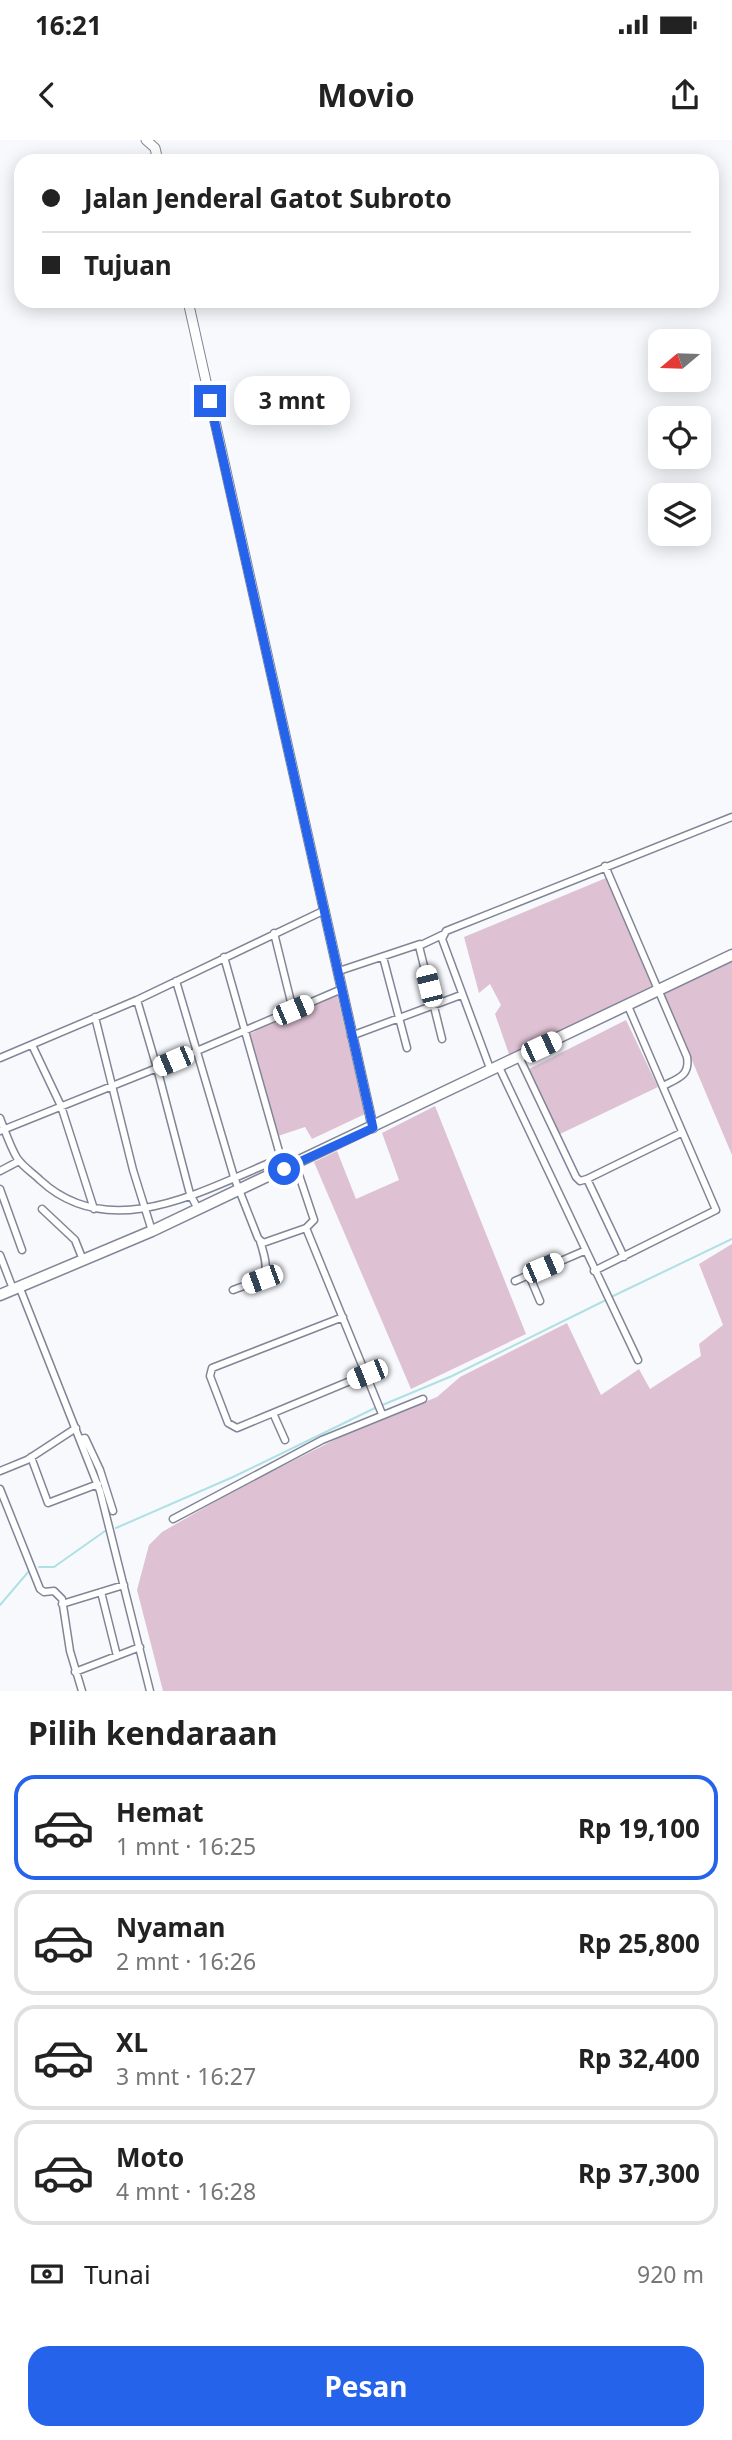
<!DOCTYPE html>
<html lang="id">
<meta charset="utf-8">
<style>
body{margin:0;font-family:"Noto Sans",sans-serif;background:#f6f6f6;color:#222;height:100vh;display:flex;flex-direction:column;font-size:26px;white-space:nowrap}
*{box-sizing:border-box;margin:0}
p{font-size:23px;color:#767676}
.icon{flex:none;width:38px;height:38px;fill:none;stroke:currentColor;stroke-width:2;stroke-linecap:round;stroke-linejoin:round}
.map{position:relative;height:1551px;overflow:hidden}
.side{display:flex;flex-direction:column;background:#fff;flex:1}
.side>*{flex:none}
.top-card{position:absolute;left:14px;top:14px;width:705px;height:154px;border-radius:21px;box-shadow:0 4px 18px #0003;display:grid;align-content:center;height:154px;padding:0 28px;background:#fff}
.needle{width:46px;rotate:251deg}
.tools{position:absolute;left:648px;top:189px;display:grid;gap:14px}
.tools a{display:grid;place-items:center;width:63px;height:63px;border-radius:14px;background:#fff;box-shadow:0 4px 18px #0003;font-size:35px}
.end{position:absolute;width:32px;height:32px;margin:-16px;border:9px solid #2563eb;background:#fff;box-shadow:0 0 0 4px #fff}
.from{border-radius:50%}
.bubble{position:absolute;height:49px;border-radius:21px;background:#fff;box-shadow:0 4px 18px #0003;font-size:23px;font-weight:700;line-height:49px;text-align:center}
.car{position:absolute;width:21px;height:42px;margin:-21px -10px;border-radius:9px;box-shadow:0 0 5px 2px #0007;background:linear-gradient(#fff 24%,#345 0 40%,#fff 0 76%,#345 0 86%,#fff 0)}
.top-card b{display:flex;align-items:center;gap:24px;height:66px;font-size:26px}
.top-card b+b{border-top:2px solid #e0e0e0}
.top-card i{width:18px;height:18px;background:#222}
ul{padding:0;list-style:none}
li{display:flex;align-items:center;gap:21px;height:105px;margin:0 14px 10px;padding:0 14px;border:4px solid #e0e0e0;border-radius:21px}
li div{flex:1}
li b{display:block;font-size:26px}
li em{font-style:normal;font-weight:700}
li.current{border-color:#2563eb}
li>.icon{width:63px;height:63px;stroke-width:1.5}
h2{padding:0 28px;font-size:32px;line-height:84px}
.pay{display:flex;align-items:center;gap:18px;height:77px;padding:0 28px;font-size:26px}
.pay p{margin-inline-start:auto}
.action{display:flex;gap:14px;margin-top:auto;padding:14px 28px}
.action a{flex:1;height:80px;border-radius:21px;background:#2563eb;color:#fff;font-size:28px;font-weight:700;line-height:80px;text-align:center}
.status{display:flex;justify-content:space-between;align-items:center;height:49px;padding:0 35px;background:#fff;direction:ltr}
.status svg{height:19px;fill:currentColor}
header{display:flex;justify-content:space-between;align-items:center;height:91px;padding:0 28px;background:#fff;font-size:32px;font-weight:700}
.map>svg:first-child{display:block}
</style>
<div class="status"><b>16:21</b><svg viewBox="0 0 49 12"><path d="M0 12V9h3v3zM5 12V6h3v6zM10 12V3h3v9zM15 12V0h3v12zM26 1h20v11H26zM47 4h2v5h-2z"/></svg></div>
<header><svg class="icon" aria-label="back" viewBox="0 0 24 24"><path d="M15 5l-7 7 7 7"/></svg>Movio<svg class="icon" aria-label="share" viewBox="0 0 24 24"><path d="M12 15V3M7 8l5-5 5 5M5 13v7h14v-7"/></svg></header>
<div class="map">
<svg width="732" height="1551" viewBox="0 0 732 1551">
<rect width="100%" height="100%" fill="#f8f9fd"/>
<path fill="#dec2d4" d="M 606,738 L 652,846 L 510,917 L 495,874 L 501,865 L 490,844 L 479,853 L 464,797 Z
M 732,821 L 732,1015 L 664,854 Z
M 337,854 L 365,974 L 312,999 L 305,987 L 275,997 L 247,895 Z
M 626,880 L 658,947 L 558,995 L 527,930 Z
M 435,966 L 526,1194 L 411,1249 L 314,1022 L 337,1011 L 356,1059 L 399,1040 L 382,993 Z
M 732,1104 L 732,1551 L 163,1551 L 137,1450 L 149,1405 L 162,1392 L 239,1348 L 350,1292 L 437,1257 L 460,1237 L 567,1183 L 601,1255 L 639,1229 L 650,1249 L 701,1216 L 699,1204 L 723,1185 L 699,1124 Z"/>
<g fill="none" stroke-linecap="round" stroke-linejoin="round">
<path stroke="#afe0e3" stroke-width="2" d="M 611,1157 L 732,1099
M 380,1266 L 452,1236 L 606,1160
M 116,1388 L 233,1337 L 375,1268
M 39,1427 L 54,1427 L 105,1391
M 0,1465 L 29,1431"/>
<g stroke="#808697" stroke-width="9">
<path id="street" d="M 605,726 L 687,917 C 690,935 679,938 665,945
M 274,793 L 293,870
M 442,795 L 419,806 L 442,899
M 224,817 L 284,1029
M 383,817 L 407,908
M 339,831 L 420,804
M 176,841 L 234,1037 L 258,1098 L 263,1103 L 306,1088 L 314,1080 L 295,1023
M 95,877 L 133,1030 L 152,1091
M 351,896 L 461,855
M 32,905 L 61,966 L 94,1069
M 519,917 L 576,1037 L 580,1041 L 587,1039 L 624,1117
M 0,918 L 137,860
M 499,927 L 638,1220
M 491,931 L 442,799 L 446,791 L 732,677
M 0,978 C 5,991 10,1006 17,1018 C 23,1027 33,1033 40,1040 C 111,1106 207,1048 281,1018
M 0,991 L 157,928 L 137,860 L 325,770
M 0,1031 L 19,1021
M 587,1039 L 681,993
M 0,1049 L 22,1110
M 42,1069 L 75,1100 L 83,1120
M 198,1069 L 190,1054 L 157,928 L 342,849
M 306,1088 L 382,1274
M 0,1115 L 13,1149
M 594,1131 L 716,1070 L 628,866
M 529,1135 L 540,1161
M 515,1141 L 584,1111
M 19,1146 L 100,1351 L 150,1551
M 233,1150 C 266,1138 272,1138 260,1101
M 343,1177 L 212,1228 L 210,1236 L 228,1283 L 237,1288 L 367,1234
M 273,1273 L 285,1300
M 81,1299 L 85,1298 L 100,1330 L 113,1371
M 31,1317 L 48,1363 L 98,1344
M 0,1331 L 27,1320 L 76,1288
M 0,1349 L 40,1449 L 44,1452 L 54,1451 L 62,1459 L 70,1511 L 82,1551
M 173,1379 L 322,1300 L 423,1259
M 101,1452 L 117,1516
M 62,1464 L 124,1445
M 75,1532 L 140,1507"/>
</g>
<g stroke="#808697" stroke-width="11">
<path id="secondary" d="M 146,0 L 155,8 L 158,21
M 188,161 L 373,988"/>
</g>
<g stroke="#808697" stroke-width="13">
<path id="highway" d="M 0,1155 L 152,1091 L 732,815"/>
</g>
<use href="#street" stroke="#fff" stroke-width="6"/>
<use href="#secondary" stroke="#fff" stroke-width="9"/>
<use href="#highway" stroke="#fff" stroke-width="10"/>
</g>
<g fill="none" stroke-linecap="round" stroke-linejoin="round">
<path stroke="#2563eb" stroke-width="9" d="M 210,261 L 373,988 L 284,1029"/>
</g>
</svg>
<div class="tools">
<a><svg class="needle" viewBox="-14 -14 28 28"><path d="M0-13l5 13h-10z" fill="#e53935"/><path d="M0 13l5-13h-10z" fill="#767676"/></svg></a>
<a><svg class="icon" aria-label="locate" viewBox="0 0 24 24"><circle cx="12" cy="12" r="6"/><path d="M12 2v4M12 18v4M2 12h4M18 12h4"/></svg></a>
<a><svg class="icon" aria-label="layers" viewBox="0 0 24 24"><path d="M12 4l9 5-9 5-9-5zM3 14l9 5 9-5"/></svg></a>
</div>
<i class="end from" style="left:284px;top:1029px"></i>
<i class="end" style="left:210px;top:261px"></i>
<div class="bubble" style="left:234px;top:236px;width:116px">3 mnt</div>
<i class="car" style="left:429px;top:846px;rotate:346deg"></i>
<i class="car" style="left:293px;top:870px;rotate:67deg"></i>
<i class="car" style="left:541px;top:907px;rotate:65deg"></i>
<i class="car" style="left:173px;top:921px;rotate:247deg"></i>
<i class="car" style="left:543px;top:1128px;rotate:67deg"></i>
<i class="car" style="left:262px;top:1139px;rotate:250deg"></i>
<i class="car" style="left:367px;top:1234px;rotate:248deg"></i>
<div class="top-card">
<b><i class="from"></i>Jalan Jenderal Gatot Subroto</b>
<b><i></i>Tujuan</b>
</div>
</div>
<section class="side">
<h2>Pilih kendaraan</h2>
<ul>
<li class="current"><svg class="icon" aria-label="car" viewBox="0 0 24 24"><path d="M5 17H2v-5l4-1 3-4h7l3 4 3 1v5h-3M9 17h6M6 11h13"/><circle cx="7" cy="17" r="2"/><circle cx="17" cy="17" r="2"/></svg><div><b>Hemat</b><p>1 mnt · 16:25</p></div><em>Rp 19,100</em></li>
<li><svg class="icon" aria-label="car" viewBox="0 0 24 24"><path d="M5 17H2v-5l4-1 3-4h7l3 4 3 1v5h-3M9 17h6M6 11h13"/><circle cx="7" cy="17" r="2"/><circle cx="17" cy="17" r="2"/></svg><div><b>Nyaman</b><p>2 mnt · 16:26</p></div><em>Rp 25,800</em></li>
<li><svg class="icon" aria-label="car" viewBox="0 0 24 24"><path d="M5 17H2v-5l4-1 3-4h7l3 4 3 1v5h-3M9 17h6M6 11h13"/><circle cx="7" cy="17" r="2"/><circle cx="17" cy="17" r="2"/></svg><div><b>XL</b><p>3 mnt · 16:27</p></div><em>Rp 32,400</em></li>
<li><svg class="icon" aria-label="car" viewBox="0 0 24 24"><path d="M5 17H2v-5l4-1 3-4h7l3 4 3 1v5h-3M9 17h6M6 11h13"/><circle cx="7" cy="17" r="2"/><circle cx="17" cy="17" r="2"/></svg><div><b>Moto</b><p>4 mnt · 16:28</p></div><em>Rp 37,300</em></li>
</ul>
<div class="pay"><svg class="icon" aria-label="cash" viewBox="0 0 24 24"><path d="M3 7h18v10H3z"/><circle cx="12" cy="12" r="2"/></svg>Tunai<p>920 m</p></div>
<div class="action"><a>Pesan</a></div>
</section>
